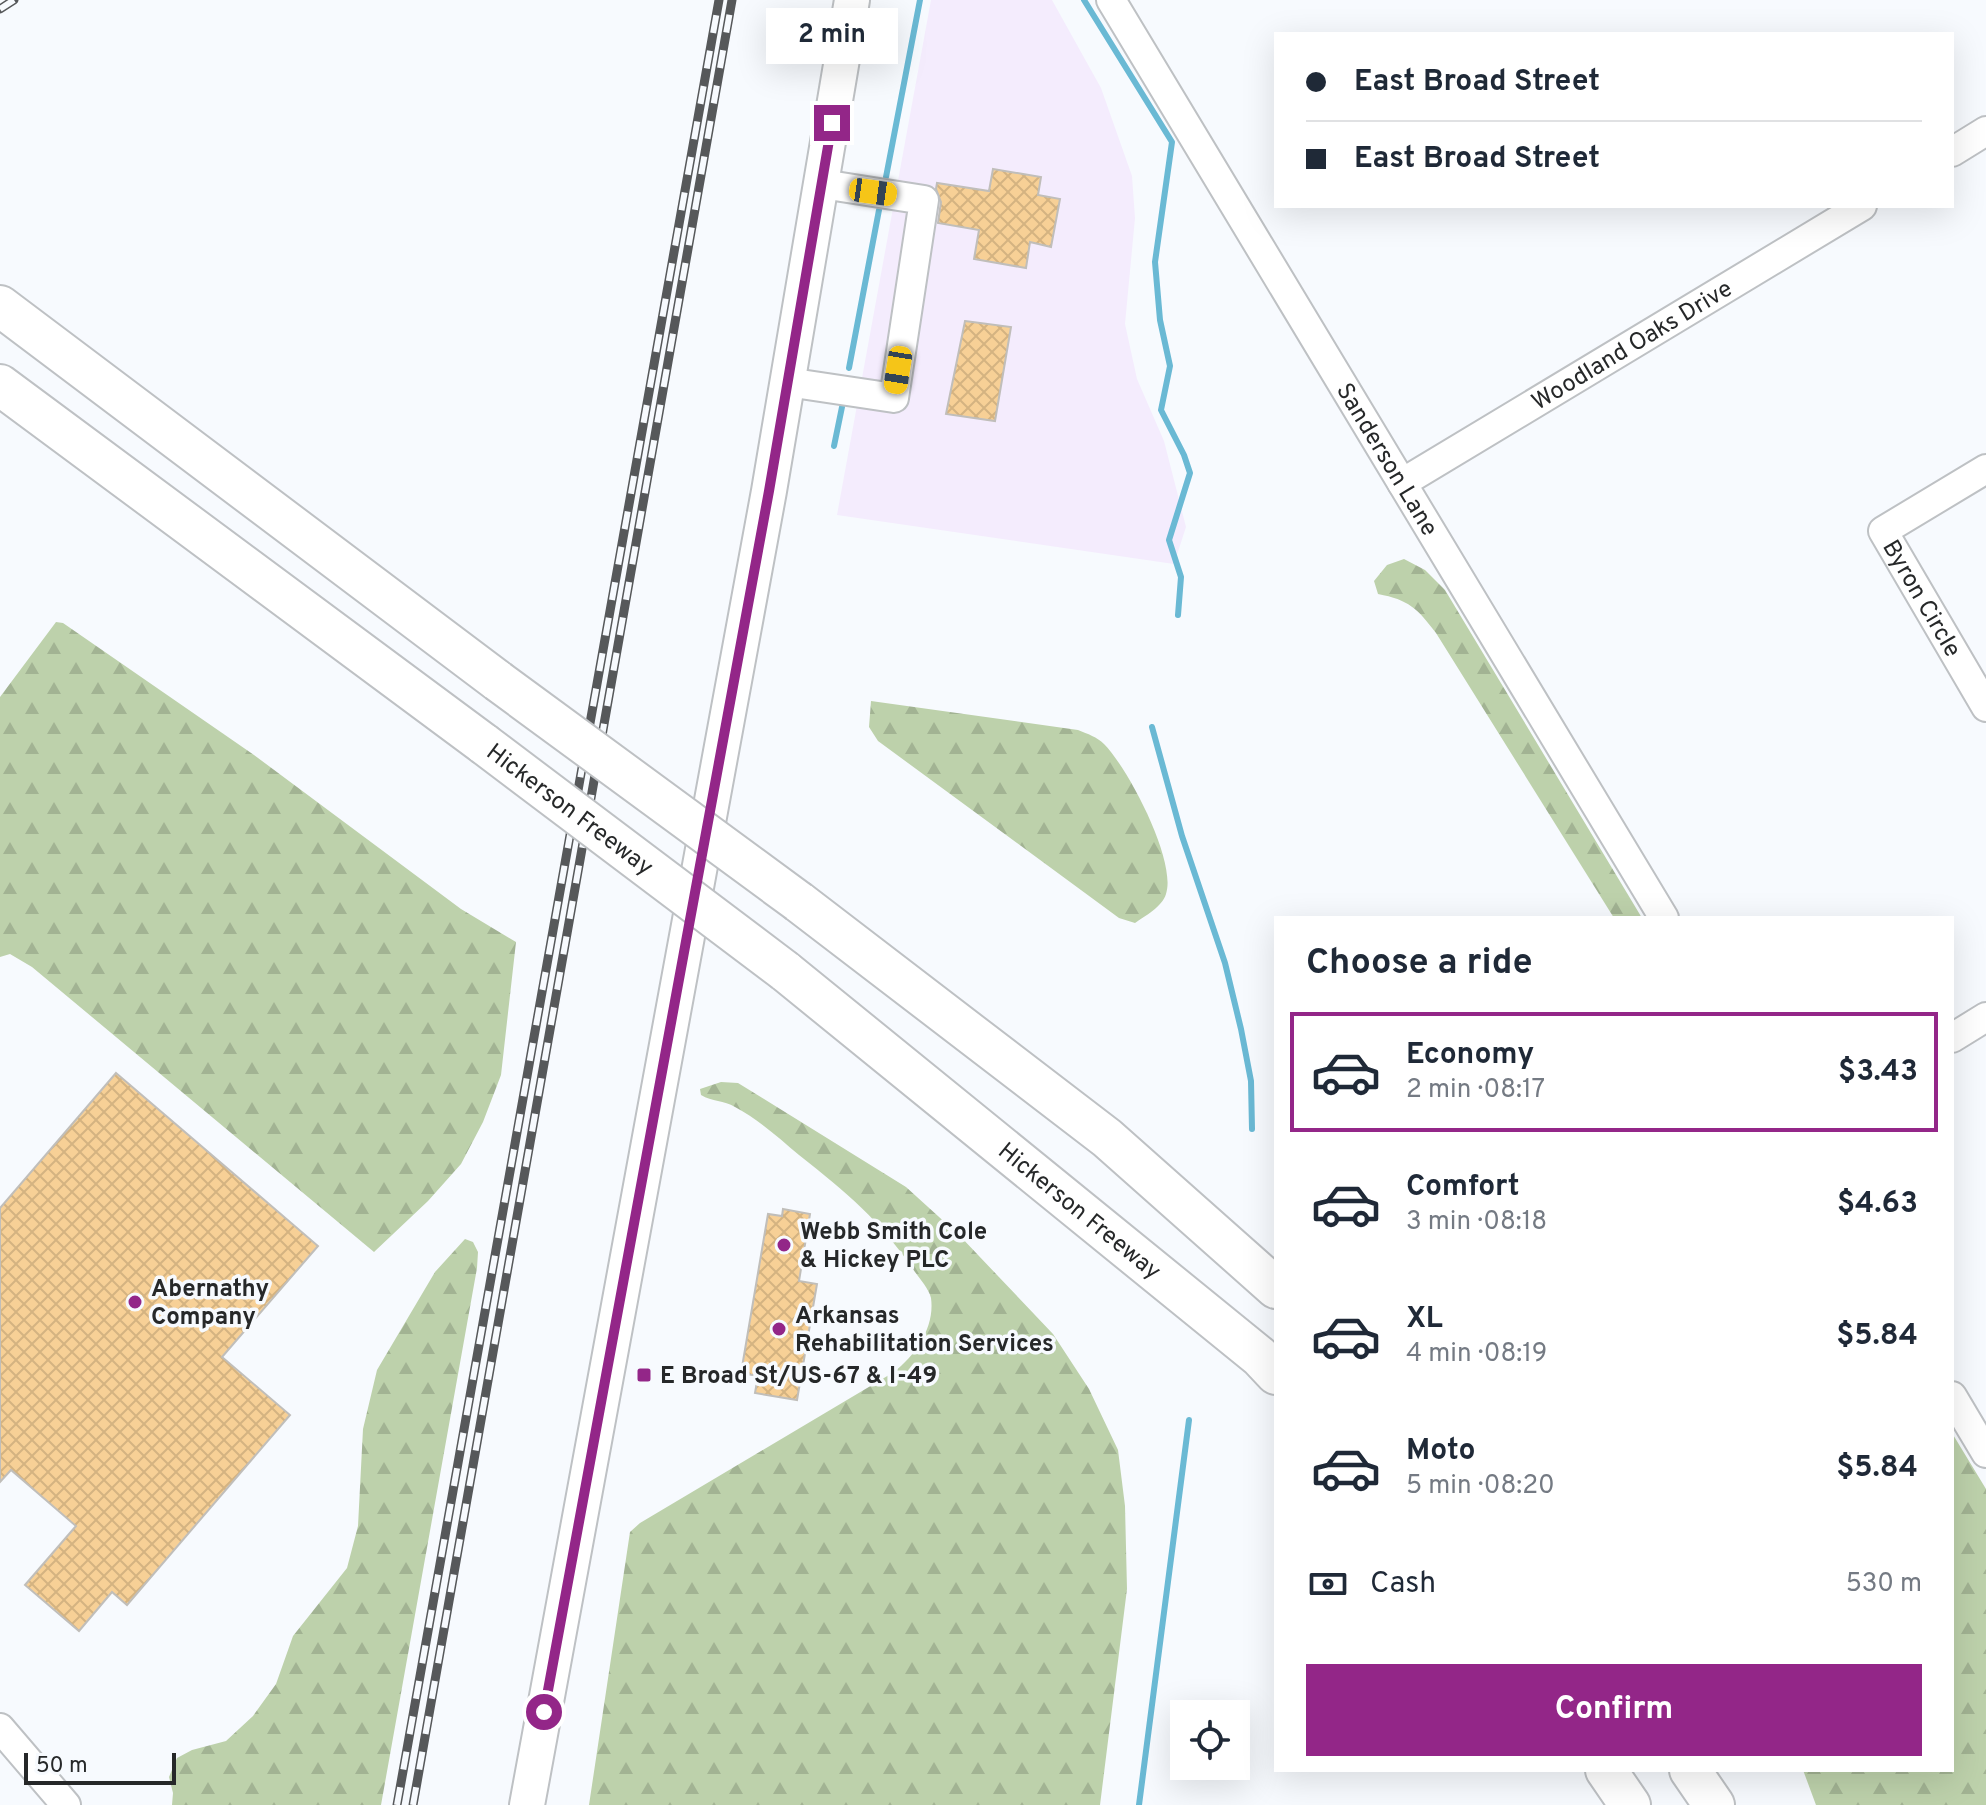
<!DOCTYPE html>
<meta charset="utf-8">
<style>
body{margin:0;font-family:Overpass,sans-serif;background:#f6f6f7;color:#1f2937;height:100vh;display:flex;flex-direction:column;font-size:30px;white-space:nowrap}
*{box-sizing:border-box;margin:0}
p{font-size:26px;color:#747a83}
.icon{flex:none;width:44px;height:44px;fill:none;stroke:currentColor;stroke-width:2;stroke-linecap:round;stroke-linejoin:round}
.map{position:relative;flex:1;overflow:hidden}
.panel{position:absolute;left:1274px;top:916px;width:680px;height:856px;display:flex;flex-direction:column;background:#fff;border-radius:0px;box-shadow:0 8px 32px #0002}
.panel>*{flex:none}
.banner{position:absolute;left:1274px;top:32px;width:680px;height:176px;border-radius:0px;box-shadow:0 8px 32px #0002;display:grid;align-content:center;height:176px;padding:0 32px;background:#fff}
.buttons{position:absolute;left:1170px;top:1700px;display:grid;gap:16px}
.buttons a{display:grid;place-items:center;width:80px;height:80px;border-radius:0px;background:#fff;box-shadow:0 8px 32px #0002;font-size:40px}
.scale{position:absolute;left:24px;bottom:20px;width:152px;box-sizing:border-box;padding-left:8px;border:4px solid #262829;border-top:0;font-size:22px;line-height:28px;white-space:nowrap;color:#262829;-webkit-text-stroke:6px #f7fafe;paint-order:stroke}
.end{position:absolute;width:36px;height:36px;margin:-18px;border:10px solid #932688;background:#fff;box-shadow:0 0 0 4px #fff}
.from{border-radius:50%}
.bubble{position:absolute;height:56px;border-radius:0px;background:#fff;box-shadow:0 8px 32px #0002;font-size:26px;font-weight:700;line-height:56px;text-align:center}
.car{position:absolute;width:24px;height:48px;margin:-24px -12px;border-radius:10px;box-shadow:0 0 6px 2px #0007;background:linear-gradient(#f5c518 24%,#345 0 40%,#f5c518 0 76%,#345 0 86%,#f5c518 0)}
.banner b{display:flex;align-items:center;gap:28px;height:76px;font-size:30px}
.banner b+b{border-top:2px solid #e0e1e3}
.banner i{width:20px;height:20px;background:#1f2937}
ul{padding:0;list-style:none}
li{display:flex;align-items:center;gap:24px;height:120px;margin:0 16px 12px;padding:0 16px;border:4px solid transparent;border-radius:0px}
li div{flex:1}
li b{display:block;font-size:30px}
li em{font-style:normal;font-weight:700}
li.selected{border-color:#932688}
li>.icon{width:72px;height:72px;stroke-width:1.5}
h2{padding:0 32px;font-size:36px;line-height:96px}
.pay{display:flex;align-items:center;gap:20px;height:88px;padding:0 32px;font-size:30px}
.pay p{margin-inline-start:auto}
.cta{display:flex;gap:16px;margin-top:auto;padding:16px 32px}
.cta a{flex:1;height:92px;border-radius:0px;background:#932688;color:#fff;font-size:32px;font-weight:700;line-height:92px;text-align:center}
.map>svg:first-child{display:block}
</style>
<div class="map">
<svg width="1986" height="1805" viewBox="0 0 1986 1805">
<defs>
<pattern id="forest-firs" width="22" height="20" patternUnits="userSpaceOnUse" patternTransform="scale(2)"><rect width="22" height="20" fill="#bdd1ab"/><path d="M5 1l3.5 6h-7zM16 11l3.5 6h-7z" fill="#a2b393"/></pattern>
<pattern id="building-cross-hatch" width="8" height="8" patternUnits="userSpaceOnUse" patternTransform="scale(2)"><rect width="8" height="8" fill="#f7d096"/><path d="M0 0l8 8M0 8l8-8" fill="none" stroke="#d4b381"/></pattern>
</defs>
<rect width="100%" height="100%" fill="#f7fafe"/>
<path fill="#f4ecfd" d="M 931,0 L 1052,0 L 1101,88 L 1132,176 L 1135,218 L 1125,324 L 1137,379 L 1164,441 L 1186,527 L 1174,564 L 837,515 Z"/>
<path fill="url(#forest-firs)" d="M 1404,559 L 1425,570 L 1445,590 L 1642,918 L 1614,918 L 1436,633 C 1417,608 1409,600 1378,594 L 1374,581 L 1387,565 Z
M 56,622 L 63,623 L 254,755 L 461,909 L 516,942 L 501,1075 L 483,1122 L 461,1164 L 428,1201 L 374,1252 L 32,967 L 10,954 L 0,957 L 0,697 Z
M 871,701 L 1078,730 C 1088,734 1097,737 1104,744 C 1128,768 1177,861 1166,894 C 1162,907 1145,916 1135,923 L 1119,918 L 878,741 L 869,727 Z
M 721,1082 L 738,1083 L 906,1187 L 960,1236 L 1053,1334 L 1089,1389 L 1118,1450 L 1125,1506 L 1127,1589 L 1100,1805 L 589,1805 L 630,1532 L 640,1523 L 894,1372 C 916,1355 935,1327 931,1298 C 929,1289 920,1279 915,1272 C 880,1220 847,1193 799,1155 C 779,1138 758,1119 735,1107 C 724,1100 712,1102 701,1095 L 700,1089 Z
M 465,1239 L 473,1242 L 478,1252 L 477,1268 L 381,1805 L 172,1805 L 173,1793 L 169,1777 L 177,1758 L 192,1750 L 226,1741 L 253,1716 L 276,1684 L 293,1636 L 347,1568 L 358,1526 L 363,1429 L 377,1370 L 435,1272 Z
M 1952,1433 L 1986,1489 L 1986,1805 L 1816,1805 L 1803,1770 L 1952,1770 Z"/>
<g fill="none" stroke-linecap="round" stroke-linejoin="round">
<path stroke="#6ab9d4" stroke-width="6" d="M 1084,0 L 1172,142 L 1155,262 L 1160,320 L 1170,366 L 1161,410 L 1184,455 L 1190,473 L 1169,540 L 1181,577 L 1178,615
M 886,177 L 920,0
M 849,368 L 879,210
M 834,446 L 842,407
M 1152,727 L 1182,836 L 1225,963 L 1241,1029 L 1251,1081 L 1252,1129
M 1139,1805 L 1189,1420"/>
</g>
<path fill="url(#building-cross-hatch)" stroke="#c0beba" stroke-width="2" d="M 993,169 L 1041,177 L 1038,195 L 1060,199 L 1051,247 L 1030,242 L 1026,268 L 974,259 L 979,230 L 938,223 L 941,202 L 936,189 L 937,183 L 989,191 Z
M 965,321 L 1011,327 L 995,421 L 946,414 Z
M 116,1073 L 318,1246 L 222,1357 L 290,1415 L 127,1605 L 112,1592 L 79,1631 L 25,1585 L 76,1526 L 11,1470 L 0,1482 L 0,1208 Z
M 783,1209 L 810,1214 L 799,1281 L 817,1284 L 797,1400 L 755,1393 L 758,1376 L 741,1373 L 768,1214 L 782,1216 Z"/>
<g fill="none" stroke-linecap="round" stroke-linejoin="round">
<g stroke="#bec1c4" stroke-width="32">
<g id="minor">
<path id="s1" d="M 1111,0 L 1664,918"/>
<path d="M 1952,152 L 1986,131"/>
<path d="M 787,382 L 894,398 L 924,200 L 822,184"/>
<path id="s2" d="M 1986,469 L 1883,531 L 1986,707"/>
<path id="s3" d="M 1402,483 L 1862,206"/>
<path d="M 1952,1038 L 1986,1017"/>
<path d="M 1952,1396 L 1986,1453"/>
<path d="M 0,1728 L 66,1805"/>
</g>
</g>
<g stroke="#bec1c4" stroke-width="38">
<path id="major" d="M 527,1805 L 769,491 L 852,0"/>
</g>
<g stroke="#bec1c4" stroke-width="44">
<g id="highway">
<path d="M 0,306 L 498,681"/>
<path d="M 0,385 L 484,744"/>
<path d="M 799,902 L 1107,1138 L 1276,1288"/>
<path id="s4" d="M 785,971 L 1260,1357 L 1276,1374"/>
<path d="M 1606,1770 L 1630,1805"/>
<path d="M 1690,1770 L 1714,1805"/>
</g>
</g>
<use href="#minor" stroke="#fff" stroke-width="28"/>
<use href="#major" stroke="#fff" stroke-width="34"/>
<use href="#highway" stroke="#fff" stroke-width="40"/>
<g stroke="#56585a" stroke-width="9">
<path id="rail" d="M 0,9 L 14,0
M 397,1805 L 719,0
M 413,1805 L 732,0"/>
</g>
<use href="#rail" stroke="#f7fafe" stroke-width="6" stroke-dasharray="18" stroke-linecap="butt"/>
<g stroke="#bec1c4" stroke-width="44" stroke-linecap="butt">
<g id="highway-bridge">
<path d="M 498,681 L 799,902"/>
<path id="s5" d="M 484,744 L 785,971"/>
</g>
</g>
<use href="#highway-bridge" stroke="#fff" stroke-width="40"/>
</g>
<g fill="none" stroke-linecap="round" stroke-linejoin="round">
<path stroke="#932688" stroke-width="10" d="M 544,1712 L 769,491 L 832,123"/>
</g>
<g fill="#932688" stroke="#f7fafe" stroke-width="3">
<circle cx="784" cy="1245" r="8"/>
<circle cx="135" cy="1302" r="8"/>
<circle cx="779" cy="1329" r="8"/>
<rect x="636" y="1367" width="16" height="16" rx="4"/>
</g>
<g text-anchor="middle" stroke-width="7" stroke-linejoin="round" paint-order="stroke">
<g font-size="24" fill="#262829" stroke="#f7fafe">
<text dy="8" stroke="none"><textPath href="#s3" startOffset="268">Woodland Oaks Drive</textPath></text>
<text dy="8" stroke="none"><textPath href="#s1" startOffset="536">Sanderson Lane</textPath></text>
<text dy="8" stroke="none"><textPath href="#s2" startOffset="198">Byron Circle</textPath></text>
<text dy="8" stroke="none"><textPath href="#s5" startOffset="108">Hickerson Freeway</textPath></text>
<text dy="8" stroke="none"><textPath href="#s4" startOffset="380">Hickerson Freeway</textPath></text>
</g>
<g font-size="24" font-weight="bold" fill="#262829" stroke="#f7fafe" text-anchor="start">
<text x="800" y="1239">Webb Smith Cole<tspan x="800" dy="28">&amp; Hickey PLC</tspan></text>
<text x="151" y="1296">Abernathy<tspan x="151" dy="28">Company</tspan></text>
<text x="795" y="1323">Arkansas<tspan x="795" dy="28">Rehabilitation Services</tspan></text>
<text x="660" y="1383">E Broad St/US-67 &amp; I-49</text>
</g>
</g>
</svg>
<div class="buttons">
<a><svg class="icon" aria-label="locate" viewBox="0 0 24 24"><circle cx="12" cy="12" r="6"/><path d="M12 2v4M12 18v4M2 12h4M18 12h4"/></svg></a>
</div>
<div class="scale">50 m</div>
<i class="end from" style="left:544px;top:1712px"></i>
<i class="end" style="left:832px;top:123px"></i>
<div class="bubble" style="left:766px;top:8px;width:132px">2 min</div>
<i class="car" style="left:873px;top:192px;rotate:98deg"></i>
<i class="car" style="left:898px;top:370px;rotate:189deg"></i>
<div class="banner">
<b><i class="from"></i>East Broad Street</b>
<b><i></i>East Broad Street</b>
</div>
<section class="panel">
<h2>Choose a ride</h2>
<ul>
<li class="selected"><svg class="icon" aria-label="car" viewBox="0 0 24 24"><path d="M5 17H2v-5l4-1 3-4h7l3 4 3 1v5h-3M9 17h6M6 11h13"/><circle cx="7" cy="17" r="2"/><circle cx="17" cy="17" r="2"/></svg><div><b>Economy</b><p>2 min · 08:17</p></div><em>$3.43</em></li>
<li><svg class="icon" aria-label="car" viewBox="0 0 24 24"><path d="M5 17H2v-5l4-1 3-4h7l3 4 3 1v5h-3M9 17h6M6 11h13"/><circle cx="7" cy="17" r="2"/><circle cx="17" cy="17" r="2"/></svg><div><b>Comfort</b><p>3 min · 08:18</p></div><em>$4.63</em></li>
<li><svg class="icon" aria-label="car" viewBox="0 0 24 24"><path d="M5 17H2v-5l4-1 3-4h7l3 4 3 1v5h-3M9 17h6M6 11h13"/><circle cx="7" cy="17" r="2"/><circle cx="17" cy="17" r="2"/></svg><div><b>XL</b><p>4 min · 08:19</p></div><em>$5.84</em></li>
<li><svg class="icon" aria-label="car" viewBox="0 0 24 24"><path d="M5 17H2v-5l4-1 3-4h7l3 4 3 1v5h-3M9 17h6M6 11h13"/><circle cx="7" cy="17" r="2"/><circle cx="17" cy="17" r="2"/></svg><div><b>Moto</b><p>5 min · 08:20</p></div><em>$5.84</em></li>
</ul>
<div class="pay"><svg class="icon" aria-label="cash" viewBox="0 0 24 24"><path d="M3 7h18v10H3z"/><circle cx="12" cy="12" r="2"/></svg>Cash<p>530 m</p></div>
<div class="cta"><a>Confirm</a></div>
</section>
</div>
